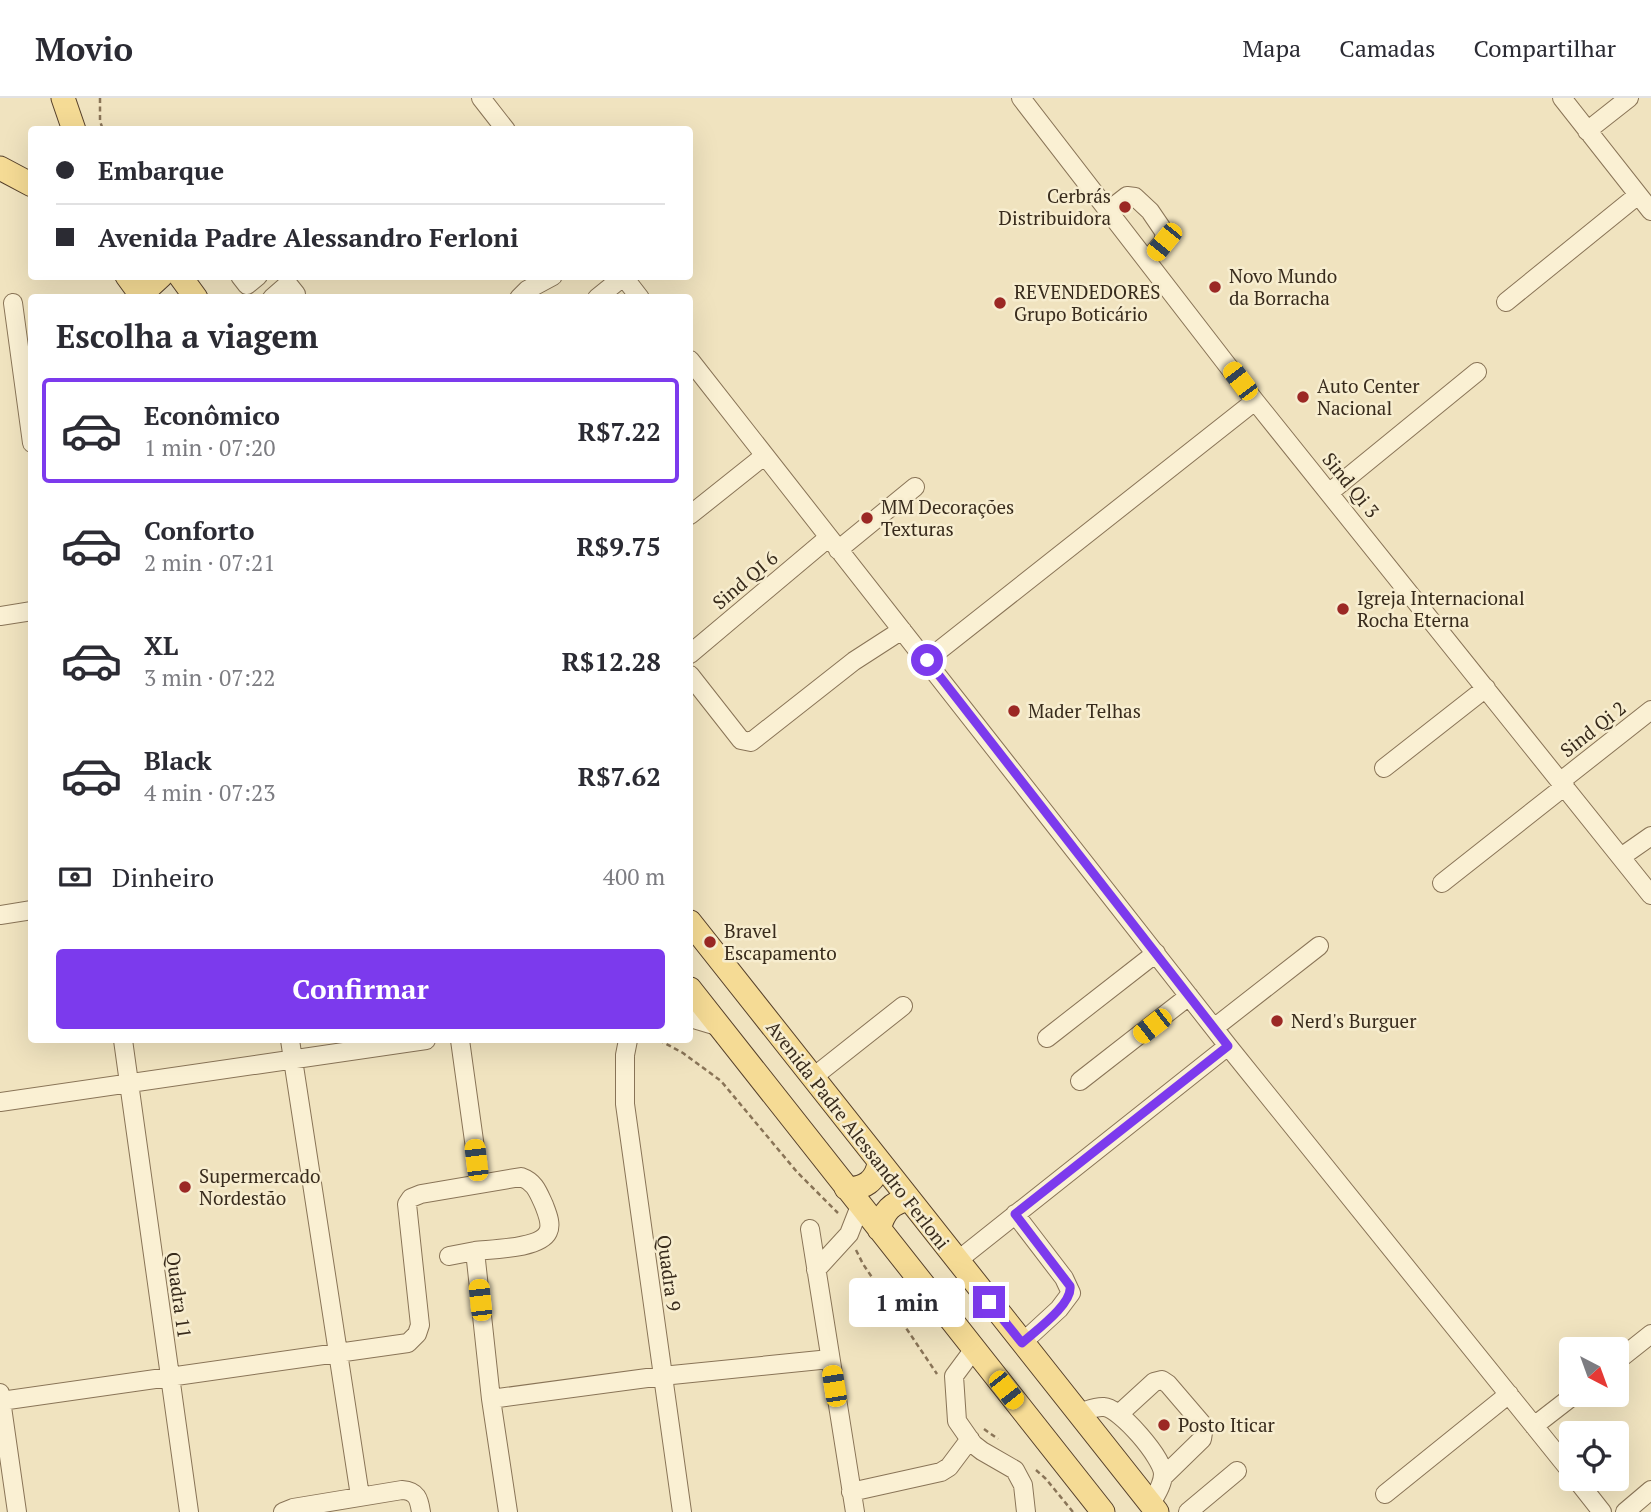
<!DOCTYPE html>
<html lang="pt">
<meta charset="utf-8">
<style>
body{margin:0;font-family:"PT Serif",serif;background:#f2f2f3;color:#2b2b33;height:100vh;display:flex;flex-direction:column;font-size:26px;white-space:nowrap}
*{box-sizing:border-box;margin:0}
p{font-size:23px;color:#7c7c81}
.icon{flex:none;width:38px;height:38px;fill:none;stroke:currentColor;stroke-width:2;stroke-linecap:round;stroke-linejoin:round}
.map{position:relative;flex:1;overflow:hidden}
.side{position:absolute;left:28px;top:196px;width:665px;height:749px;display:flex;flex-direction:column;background:#fff;border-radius:7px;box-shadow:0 7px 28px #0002}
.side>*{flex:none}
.top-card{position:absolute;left:28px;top:28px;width:665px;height:154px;border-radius:7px;box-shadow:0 7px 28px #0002;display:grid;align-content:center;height:154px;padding:0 28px;background:#fff}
.needle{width:46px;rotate:139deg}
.buttons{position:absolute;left:1559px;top:1239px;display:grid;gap:14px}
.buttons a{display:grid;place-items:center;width:70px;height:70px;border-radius:7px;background:#fff;box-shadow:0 7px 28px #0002;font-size:35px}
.end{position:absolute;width:32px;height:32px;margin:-16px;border:9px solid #7c3aed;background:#fff;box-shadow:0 0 0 4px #fff}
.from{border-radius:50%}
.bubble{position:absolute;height:49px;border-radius:7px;background:#fff;box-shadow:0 7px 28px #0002;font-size:23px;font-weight:600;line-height:49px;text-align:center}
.car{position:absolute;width:21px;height:42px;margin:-21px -10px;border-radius:9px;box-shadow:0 0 5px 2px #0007;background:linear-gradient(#f5c518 24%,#345 0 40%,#f5c518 0 76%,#345 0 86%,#f5c518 0)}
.top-card b{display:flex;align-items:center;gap:24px;height:66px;font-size:26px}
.top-card b+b{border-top:2px solid #e1e1e2}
.top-card i{width:18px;height:18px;background:#2b2b33}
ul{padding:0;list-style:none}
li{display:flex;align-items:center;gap:21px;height:105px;margin:0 14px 10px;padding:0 14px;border:4px solid transparent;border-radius:7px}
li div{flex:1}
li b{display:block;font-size:26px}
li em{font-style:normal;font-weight:600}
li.selected{border-color:#7c3aed}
li>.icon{width:63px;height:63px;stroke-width:1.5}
h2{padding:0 28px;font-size:32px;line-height:84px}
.pay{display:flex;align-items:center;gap:18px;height:77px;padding:0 28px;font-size:26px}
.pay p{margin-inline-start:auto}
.cta{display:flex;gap:14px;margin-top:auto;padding:14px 28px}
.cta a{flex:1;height:80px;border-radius:7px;background:#7c3aed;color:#fff;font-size:28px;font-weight:600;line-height:80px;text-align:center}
header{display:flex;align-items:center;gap:42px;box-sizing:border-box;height:98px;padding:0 35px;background:#fff;border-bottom:2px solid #e1e1e2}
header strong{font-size:33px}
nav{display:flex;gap:38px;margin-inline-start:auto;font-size:24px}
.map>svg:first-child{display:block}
</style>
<header>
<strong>Movio</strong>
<nav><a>Mapa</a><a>Camadas</a><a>Compartilhar</a></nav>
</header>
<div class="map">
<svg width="1651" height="1414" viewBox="0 0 1651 1414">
<rect width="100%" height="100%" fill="#f0e3bf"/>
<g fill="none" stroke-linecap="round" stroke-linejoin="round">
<g stroke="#897457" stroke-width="20">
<path id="minor" d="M 481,0 L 506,32
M 1021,0 L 1255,303 L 1651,797
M 1562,0 L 1651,113
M 1587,33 L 1629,0
M 1109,112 L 1127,98 L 1135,99 L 1150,113 L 1165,135 L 1163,144 L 1148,162
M 240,178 L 247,187 L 258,178
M 623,178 L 640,200
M 272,200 L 288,186 L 296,196 L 292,200
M 519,200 L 527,192 L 553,178
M 597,200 L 623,179
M 1506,204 L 1638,97
M 13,205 L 32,345
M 690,262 L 1228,948 L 1572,1375
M 1330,394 L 1477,274
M 690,417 L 764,358
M 838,452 L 915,389
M 0,518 L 32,513
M 690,556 L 828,440
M 927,562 L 1255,303
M 690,577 L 741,642 L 751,644 L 854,563 L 902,532
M 1384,670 L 1486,590
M 1561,683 L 1651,612
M 1621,759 L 1651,738
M 1442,785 L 1565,688
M 0,817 L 32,812
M 690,920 L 720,929
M 1214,930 L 1319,848
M 1047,940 L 1156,855
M 123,942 L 189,1414
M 290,942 L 360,1398
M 460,942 L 480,1086
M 628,942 L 625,957 L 625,1006 L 682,1414
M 812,980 L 903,908
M 1080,983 L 1189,898
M 0,1004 L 426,942
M 1015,1116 L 1064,1180 L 1071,1195 L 1059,1211 L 1022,1245
M 810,1131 L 855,1414
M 449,1158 L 475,1153
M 957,1163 L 1228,948
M 816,1172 L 849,1136 L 860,1108
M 974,1251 L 954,1278 L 957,1323 L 973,1346 L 982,1353 L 1015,1372 L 1023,1387 L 1026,1414
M 1617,1263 L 1651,1236
M 0,1295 L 17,1414
M 491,1301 L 508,1414
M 1,1303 L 408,1245 L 417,1236 L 420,1227 L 407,1106 L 411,1100 L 421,1096 L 521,1079 C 535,1084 538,1094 544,1107 C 547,1115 552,1126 548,1134 C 540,1151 491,1151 475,1153 L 491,1301 L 662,1278 L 830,1261
M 1078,1315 C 1086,1313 1096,1308 1104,1309 C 1120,1310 1163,1360 1163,1376 C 1163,1387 1155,1398 1151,1406
M 1119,1316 L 1154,1284 L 1162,1282 L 1168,1286 L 1204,1328 L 1202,1341 L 1164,1378
M 1534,1328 L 1574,1297
M 1576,1381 L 1602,1414
M 851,1394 L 941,1374 L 949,1369 L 970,1341
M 1385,1396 L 1509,1296
M 283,1414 L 293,1410 L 402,1392 C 417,1393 419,1401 421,1414
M 1188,1414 L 1237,1373
M 1625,1414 L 1651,1392"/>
</g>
<g stroke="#57412b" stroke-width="25">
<path id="major" d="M 63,0 L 74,32
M 0,70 L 32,87
M 127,178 L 143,200
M 180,178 L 196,200
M 143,200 L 148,190 L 161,178
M 690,824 L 1157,1414
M 690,891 L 1103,1414
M 846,1090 C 863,1092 877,1083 879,1064
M 879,1131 C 884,1113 891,1105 909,1101"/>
</g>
<path stroke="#897457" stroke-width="2.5" stroke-dasharray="5 3.5" stroke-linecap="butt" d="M 100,0 L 100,23 L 103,32
M 659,942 L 683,955 L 721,983 L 797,1074 L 838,1115
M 856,1152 L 863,1166 L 937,1276
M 984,1331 L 998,1341
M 1036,1372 L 1046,1381 L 1073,1414"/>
<use href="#minor" stroke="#faf0d3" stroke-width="18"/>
<use href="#major" stroke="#f5db95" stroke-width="23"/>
</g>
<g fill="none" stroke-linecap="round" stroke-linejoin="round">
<path stroke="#7c3aed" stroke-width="9" d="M 927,562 L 1228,948 L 1015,1116 L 1070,1188 C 1073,1206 1035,1233 1022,1245 L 989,1204"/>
</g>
<g fill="#9b2824" stroke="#f7edcf" stroke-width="2.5">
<circle cx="1125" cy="109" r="7"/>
<circle cx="1215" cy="189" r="7"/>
<circle cx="1000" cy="205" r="7"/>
<circle cx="1303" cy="299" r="7"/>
<circle cx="867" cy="420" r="7"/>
<circle cx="1343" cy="511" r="7"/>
<circle cx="1014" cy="613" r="7"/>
<circle cx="710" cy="844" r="7"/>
<circle cx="1277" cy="923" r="7"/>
<circle cx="185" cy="1089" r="7"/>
<circle cx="1164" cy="1327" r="7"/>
</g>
<g text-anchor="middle" stroke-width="5" stroke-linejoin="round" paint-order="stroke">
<g font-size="19" fill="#382b1c" stroke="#f7edcf" text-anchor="start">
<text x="1111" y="105" text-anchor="end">Cerbrás<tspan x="1111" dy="22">Distribuidora</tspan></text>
<text x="1229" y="185">Novo Mundo<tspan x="1229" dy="22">da Borracha</tspan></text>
<text x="1014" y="201">REVENDEDORES<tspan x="1014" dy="22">Grupo Boticário</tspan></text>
<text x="1317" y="295">Auto Center<tspan x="1317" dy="22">Nacional</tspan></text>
<text x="881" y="416">MM Decorações<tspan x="881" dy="22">Texturas</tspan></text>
<text x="1357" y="507">Igreja Internacional<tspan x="1357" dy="22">Rocha Eterna</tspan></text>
<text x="1028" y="620">Mader Telhas</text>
<text x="724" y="840">Bravel<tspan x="724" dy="22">Escapamento</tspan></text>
<text x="1291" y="930">Nerd's Burguer</text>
<text x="199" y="1085">Supermercado<tspan x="199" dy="22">Nordestão</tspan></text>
<text x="1178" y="1334">Posto Iticar</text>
</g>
<g font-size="19" fill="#382b1c" stroke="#f7edcf">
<text transform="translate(1351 387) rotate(51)" y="7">Sind Qi 3</text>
<text transform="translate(745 482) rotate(-40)" y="7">Sind QI 6</text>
<text transform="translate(1593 631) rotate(-38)" y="7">Sind Qi 2</text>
<text transform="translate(858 1037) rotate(52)" y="7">Avenida Padre Alessandro Ferloni</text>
<text transform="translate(669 1175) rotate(82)" y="7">Quadra 9</text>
<text transform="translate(179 1197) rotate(82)" y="7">Quadra 11</text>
</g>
</g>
</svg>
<div class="buttons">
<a><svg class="needle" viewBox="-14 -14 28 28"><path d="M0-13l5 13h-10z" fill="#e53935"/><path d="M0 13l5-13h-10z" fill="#7c7c81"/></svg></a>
<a><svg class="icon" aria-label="locate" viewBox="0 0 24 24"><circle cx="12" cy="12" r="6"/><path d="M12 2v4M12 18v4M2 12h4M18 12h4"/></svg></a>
</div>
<i class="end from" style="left:927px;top:562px"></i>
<i class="end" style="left:989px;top:1204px"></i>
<div class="bubble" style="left:849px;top:1180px;width:116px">1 min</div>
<i class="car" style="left:1164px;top:144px;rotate:219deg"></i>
<i class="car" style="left:1240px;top:283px;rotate:323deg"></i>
<i class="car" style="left:1152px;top:928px;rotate:232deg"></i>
<i class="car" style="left:476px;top:1062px;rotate:353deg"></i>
<i class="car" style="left:480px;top:1202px;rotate:354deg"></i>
<i class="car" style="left:834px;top:1288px;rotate:351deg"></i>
<i class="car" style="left:1006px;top:1292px;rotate:142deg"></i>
<div class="top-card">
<b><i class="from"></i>Embarque</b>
<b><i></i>Avenida Padre Alessandro Ferloni</b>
</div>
<section class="side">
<h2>Escolha a viagem</h2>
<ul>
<li class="selected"><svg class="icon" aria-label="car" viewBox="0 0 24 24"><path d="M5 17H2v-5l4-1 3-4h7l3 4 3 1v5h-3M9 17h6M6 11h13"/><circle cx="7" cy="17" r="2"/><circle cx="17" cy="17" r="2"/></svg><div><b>Econômico</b><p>1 min · 07:20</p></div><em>R$7.22</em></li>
<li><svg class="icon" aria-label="car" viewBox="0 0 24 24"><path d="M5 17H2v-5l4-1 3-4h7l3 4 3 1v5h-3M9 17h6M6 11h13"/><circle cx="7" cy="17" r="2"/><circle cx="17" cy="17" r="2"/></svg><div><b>Conforto</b><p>2 min · 07:21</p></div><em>R$9.75</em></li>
<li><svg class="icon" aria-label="car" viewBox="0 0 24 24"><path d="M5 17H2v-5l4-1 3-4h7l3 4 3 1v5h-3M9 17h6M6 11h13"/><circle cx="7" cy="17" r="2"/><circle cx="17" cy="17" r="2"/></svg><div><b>XL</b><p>3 min · 07:22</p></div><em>R$12.28</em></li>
<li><svg class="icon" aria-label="car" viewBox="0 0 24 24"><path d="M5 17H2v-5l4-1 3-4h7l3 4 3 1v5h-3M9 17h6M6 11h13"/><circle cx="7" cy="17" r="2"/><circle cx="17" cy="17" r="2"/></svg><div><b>Black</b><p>4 min · 07:23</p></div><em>R$7.62</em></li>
</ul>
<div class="pay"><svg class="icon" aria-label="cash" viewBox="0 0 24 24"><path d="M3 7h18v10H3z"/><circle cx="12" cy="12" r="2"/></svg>Dinheiro<p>400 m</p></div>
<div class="cta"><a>Confirmar</a></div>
</section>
</div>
